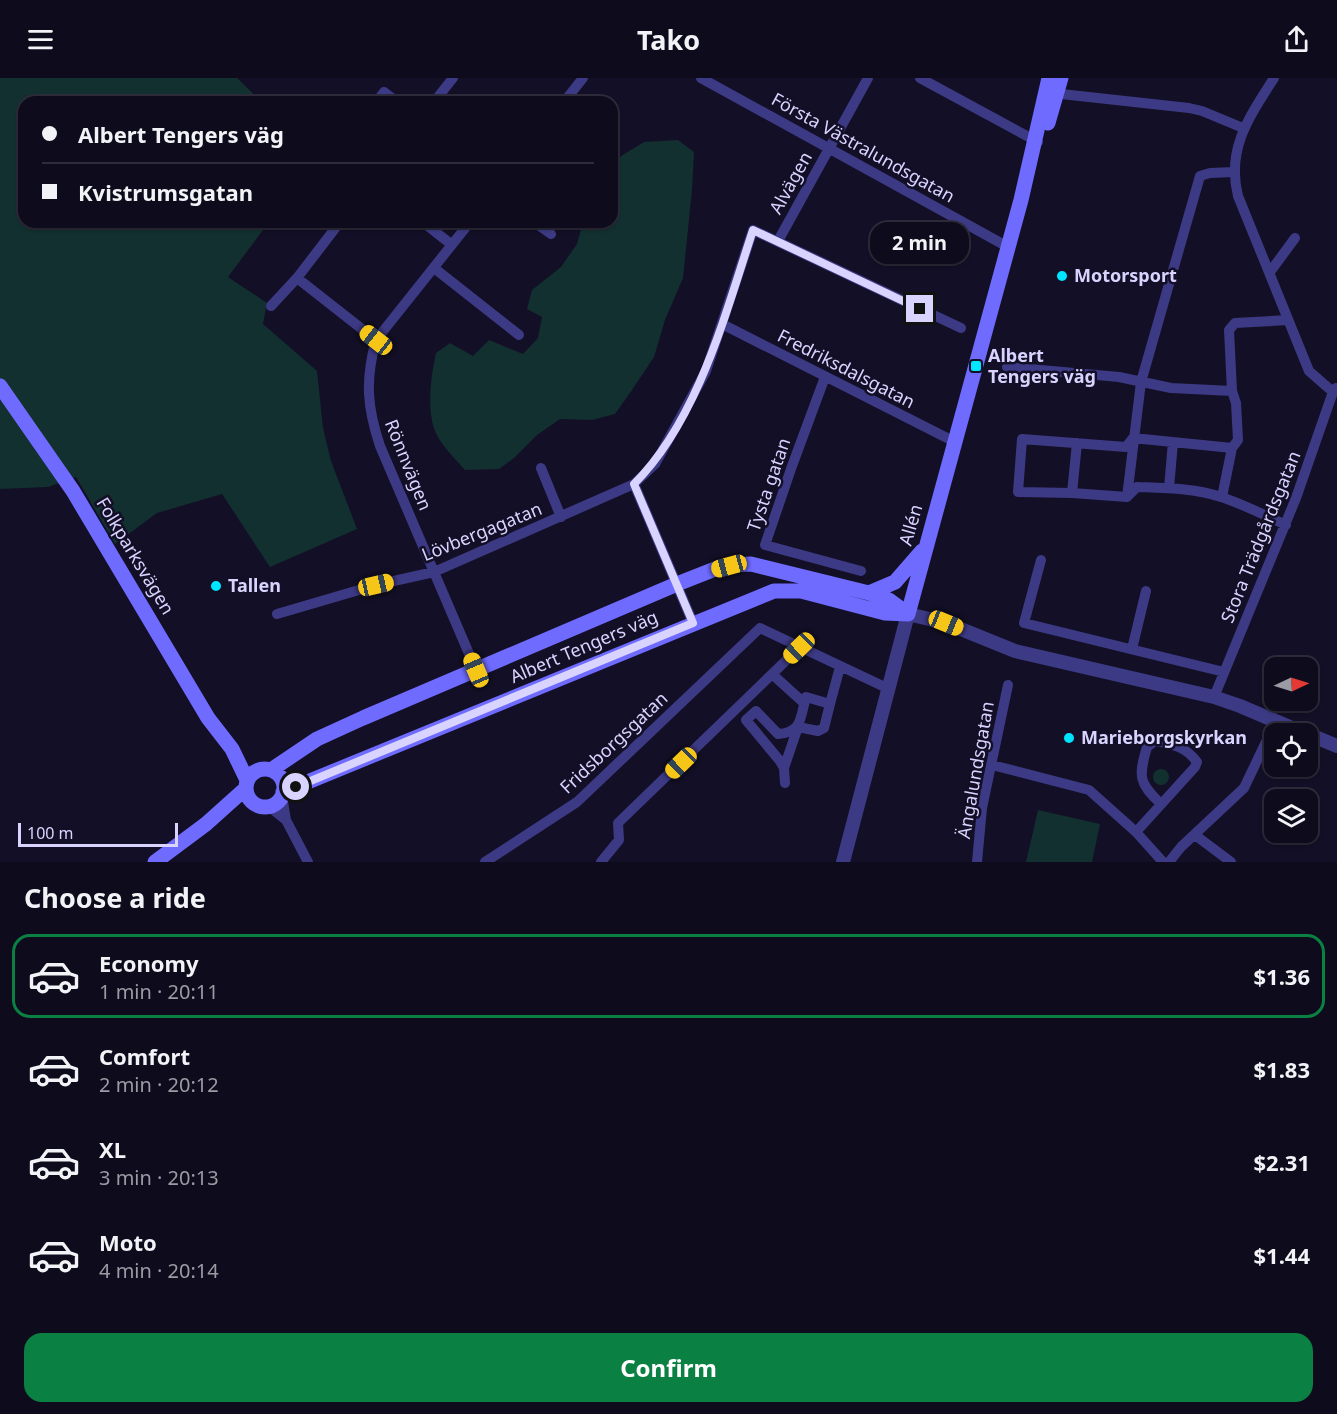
<!DOCTYPE html>
<meta charset="utf-8">
<style>
body{margin:0;font-family:"Noto Sans",sans-serif;background:#171425;color:#f1f3f6;height:100vh;display:flex;flex-direction:column;font-size:22px;white-space:nowrap}
*{box-sizing:border-box;margin:0}
p{font-size:20px;color:#9b9ba3}
.icon{flex:none;width:33px;height:33px;fill:none;stroke:currentColor;stroke-width:2;stroke-linecap:round;stroke-linejoin:round}
.map{position:relative;height:784px;overflow:hidden}
.side{display:flex;flex-direction:column;background:#0e0b1c;flex:1}
.side>*{flex:none}
.banner{position:absolute;left:18px;top:18px;width:600px;height:132px;border-radius:18px;box-shadow:0 2px 4px #0004,0 0 0 2px #2e2b3b;display:grid;align-content:center;height:132px;padding:0 24px;background:#0e0b1c}
.needle{width:39px;rotate:86deg}
.buttons{position:absolute;left:1264px;top:579px;display:grid;gap:12px}
.buttons a{display:grid;place-items:center;width:54px;height:54px;border-radius:12px;background:#0e0b1c;box-shadow:0 2px 4px #0004,0 0 0 2px #2e2b3b;font-size:30px}
.scale{position:absolute;left:18px;bottom:15px;width:160px;box-sizing:border-box;padding-left:6px;border:3px solid #d9d4ff;border-top:0;font-size:16px;line-height:21px;white-space:nowrap;color:#d9d4ff;-webkit-text-stroke:4px #130f26;paint-order:stroke}
.end{position:absolute;width:27px;height:27px;margin:-14px;border:8px solid #d9d4ff;background:#111;box-shadow:0 0 0 3px #111}
.from{border-radius:50%}
.bubble{position:absolute;height:42px;border-radius:18px;background:#0e0b1c;box-shadow:0 2px 4px #0004,0 0 0 2px #2e2b3b;font-size:20px;font-weight:700;line-height:42px;text-align:center}
.car{position:absolute;width:18px;height:36px;margin:-18px -9px;border-radius:8px;box-shadow:0 0 4px 2px #0007;background:linear-gradient(#f5c518 24%,#345 0 40%,#f5c518 0 76%,#345 0 86%,#f5c518 0)}
.banner b{display:flex;align-items:center;gap:21px;height:57px;font-size:22px}
.banner b+b{border-top:2px solid #2e2b3b}
.banner i{width:15px;height:15px;background:#f1f3f6}
ul{padding:0;list-style:none}
li{display:flex;align-items:center;gap:18px;height:84px;margin:0 12px 9px;padding:0 12px;border:3px solid transparent;border-radius:18px}
li div{flex:1}
li b{display:block;font-size:22px}
li em{font-style:normal;font-weight:700}
li.active{border-color:#0b8043}
li>.icon{width:54px;height:54px;stroke-width:1.5}
h2{padding:0 24px;font-size:27px;line-height:72px}
.primary-button{display:flex;gap:12px;margin-top:auto;padding:12px 24px}
.primary-button a{flex:1;height:69px;border-radius:18px;background:#0b8043;color:#fff;font-size:24px;font-weight:700;line-height:69px;text-align:center}
header{display:flex;justify-content:space-between;align-items:center;height:78px;padding:0 24px;background:#0e0b1c;font-size:27px;font-weight:700}
.map>svg:first-child{display:block}
</style>
<header><svg class="icon" aria-label="menu" viewBox="0 0 24 24"><path d="M4 6h16M4 12h16M4 18h16"/></svg>Tako<svg class="icon" aria-label="share" viewBox="0 0 24 24"><path d="M12 15V3M7 8l5-5 5 5M5 13v7h14v-7"/></svg></header>
<div class="map">
<svg width="1337" height="784" viewBox="0 0 1337 784">
<rect width="100%" height="100%" fill="#130f26"/>
<path fill="#12302f" d="M 0,0 L 237,0 L 262,24 L 24,24 L 24,144 L 269,144 L 228,199 L 267,225 L 263,246 L 317,293 L 323,350 L 331,383 L 357,451 L 270,489 L 222,416 L 157,435 L 115,466 L 76,399 L 48,409 L 0,411 Z
M 678,62 L 694,74 L 692,112 L 683,200 L 665,242 L 654,279 L 632,312 L 615,336 L 592,342 L 560,341 L 537,357 L 514,380 L 499,391 L 465,392 C 456,382 445,371 438,359 C 425,337 431,298 436,275 L 450,265 L 473,278 L 489,262 L 523,276 L 538,260 L 542,239 L 527,231 L 532,212 L 561,189 L 577,166 L 583,144 L 612,144 L 612,90 L 621,78 L 644,64 Z
M1153 699a8 8 0 1 1 16 0a8 8 0 1 1-16 0Z
M 1038,732 L 1100,746 L 1092,784 L 1026,784 Z"/>
<g fill="none" stroke-linecap="round" stroke-linejoin="round">
<path stroke="#3d3a85" stroke-width="10" d="M 701,0 L 1008,169
M 920,0 L 1038,64
M 1274,0 C 1250,38 1226,70 1238,118 L 1309,293 L 1333,314
M 1052,15 L 1189,30 L 1202,33 L 1243,50
M 377,23 L 384,14 L 397,24
M 434,24 L 453,0
M 564,24 L 583,0
M 423,144 L 452,167
M 470,144 L 376,262 C 365,302 367,329 380,368 L 476,592
M 534,144 L 551,156
M 778,163 L 868,0
M 434,190 L 519,257
M 1270,194 L 1295,160
M 297,200 L 376,262
M 271,228 L 297,200 L 340,144
M 722,246 L 955,364
M 1007,289 L 1119,299 L 1171,310 L 1232,313 L 1229,252 L 1235,245 L 1288,242
M 825,299 L 792,388 L 765,467 L 861,493
M 1232,370 L 1133,360 L 1126,369 L 1022,361 L 1018,414 L 1072,415 L 1127,419 L 1137,409 C 1165,410 1195,410 1221,419 C 1243,426 1264,437 1286,447
M 541,390 L 561,439
M 634,406 L 693,545
M 1169,410 L 1173,364
M 1072,415 L 1077,365
M 1127,419 L 1141,304 L 1200,98 L 1210,95 L 1234,94
M 1222,419 L 1232,370 L 1238,362 L 1236,325 L 1232,313
M 1041,482 L 1024,545 L 1224,594
M 277,536 L 376,507 L 434,494 L 634,406 L 655,386 L 706,293 L 753,152 L 961,250
M 1132,571 L 1146,513
M 772,596 L 804,625
M 1214,619 L 1296,420 L 1333,314 L 1336,310
M 830,626 L 840,589
M 992,687 L 1089,712 L 1136,754 L 1163,784
M 784,690 L 798,649 L 818,653 L 824,650 L 830,626 L 806,619 C 800,639 803,654 778,656 L 756,633 L 746,642 L 780,683 L 784,690 L 785,705
M 282,718 L 286,742
M 270,729 L 286,742 L 308,784
M 1136,754 L 1195,689 L 1197,684 C 1186,669 1173,666 1155,663 L 1147,669 C 1138,699 1139,705 1161,726
M 1195,757 L 1231,784
M 485,784 L 577,724 L 760,550 L 889,611
M 601,784 L 619,762 L 618,745 L 799,570
M 977,784 L 982,730 L 1008,607
M 1169,784 L 1181,769 L 1244,710 L 1276,643"/>
<path stroke="#3d3a85" stroke-width="14" d="M 1308,656 L 1337,668
M 843,784 L 908,536 L 946,545 L 1015,573 L 1214,619 L 1240,628 L 1306,656"/>
<path stroke="#6f6bff" stroke-width="15" d="M 1048,45 L 1061,0
M 0,308 L 73,413 L 208,640 L 232,671 L 247,702
M 869,515 L 895,504 L 922,473
M 908,536 L 1021,122 L 1049,0
M246 710a19 19 0 1 1 38 0a19 19 0 1 1-38 0Z
M 271,692 L 317,661 L 363,640 L 677,506 L 715,491 L 729,487 L 751,486 L 869,515 L 889,522 L 908,536
M 283,714 L 774,513 L 801,513 L 885,535 L 908,536
M 155,784 L 206,746 L 245,711"/>
</g>
<g fill="none" stroke-linecap="round" stroke-linejoin="round">
<path stroke="#d9d4ff" stroke-width="8" d="M 296,709 L 693,545 L 634,406 C 698,342 725,237 753,152 L 920,231"/>
</g>
<g fill="#00e5ff" stroke="#130f26" stroke-width="2">
<circle cx="1062" cy="198" r="6"/>
<rect x="970" y="282" width="12" height="12" rx="3"/>
<circle cx="216" cy="508" r="6"/>
<circle cx="1069" cy="660" r="6"/>
</g>
<g text-anchor="middle" stroke-width="5" stroke-linejoin="round" paint-order="stroke">
<g font-size="18" fill="#d9d4ff" stroke="#130f26">
<text transform="translate(863 70) rotate(29)" y="6">Första Västralundsgatan</text>
<text transform="translate(791 105) rotate(-61)" y="6">Alvägen</text>
<text transform="translate(846 291) rotate(27)" y="6">Fredriksdalsgatan</text>
<text transform="translate(408 387) rotate(68)" y="6">Rönnvägen</text>
<text transform="translate(769 407) rotate(-71)" y="6">Tysta gatan</text>
<text transform="translate(911 447) rotate(-74)" y="6">Allén</text>
<text transform="translate(482 454) rotate(-22)" y="6">Lövbergagatan</text>
<text transform="translate(1261 459) rotate(-68)" y="6">Stora Trädgårdsgatan</text>
<text transform="translate(135 478) rotate(59)" y="6">Folkparksvägen</text>
<text transform="translate(584 569) rotate(-23)" y="6">Albert Tengers väg</text>
<text transform="translate(614 665) rotate(-43)" y="6">Fridsborgsgatan</text>
<text transform="translate(976 692) rotate(-80)" y="6">Ängalundsgatan</text>
</g>
<g font-size="18" font-weight="bold" fill="#d9d4ff" stroke="#130f26" text-anchor="start">
<text x="1074" y="204">Motorsport</text>
<text x="988" y="284">Albert<tspan x="988" dy="21">Tengers väg</tspan></text>
<text x="228" y="514">Tallen</text>
<text x="1081" y="666">Marieborgskyrkan</text>
</g>
</g>
</svg>
<div class="buttons">
<a><svg class="needle" viewBox="-14 -14 28 28"><path d="M0-13l5 13h-10z" fill="#e53935"/><path d="M0 13l5-13h-10z" fill="#9b9ba3"/></svg></a>
<a><svg class="icon" aria-label="locate" viewBox="0 0 24 24"><circle cx="12" cy="12" r="6"/><path d="M12 2v4M12 18v4M2 12h4M18 12h4"/></svg></a>
<a><svg class="icon" aria-label="layers" viewBox="0 0 24 24"><path d="M12 4l9 5-9 5-9-5zM3 14l9 5 9-5"/></svg></a>
</div>
<div class="scale">100 m</div>
<i class="end from" style="left:296px;top:709px"></i>
<i class="end" style="left:920px;top:231px"></i>
<div class="bubble" style="left:870px;top:144px;width:99px">2 min</div>
<i class="car" style="left:376px;top:262px;rotate:308deg"></i>
<i class="car" style="left:729px;top:488px;rotate:255deg"></i>
<i class="car" style="left:376px;top:507px;rotate:77deg"></i>
<i class="car" style="left:946px;top:545px;rotate:112deg"></i>
<i class="car" style="left:799px;top:570px;rotate:226deg"></i>
<i class="car" style="left:476px;top:592px;rotate:337deg"></i>
<i class="car" style="left:681px;top:685px;rotate:226deg"></i>
<div class="banner">
<b><i class="from"></i>Albert Tengers väg</b>
<b><i></i>Kvistrumsgatan</b>
</div>
</div>
<section class="side">
<h2>Choose a ride</h2>
<ul>
<li class="active"><svg class="icon" aria-label="car" viewBox="0 0 24 24"><path d="M5 17H2v-5l4-1 3-4h7l3 4 3 1v5h-3M9 17h6M6 11h13"/><circle cx="7" cy="17" r="2"/><circle cx="17" cy="17" r="2"/></svg><div><b>Economy</b><p>1 min · 20:11</p></div><em>$1.36</em></li>
<li><svg class="icon" aria-label="car" viewBox="0 0 24 24"><path d="M5 17H2v-5l4-1 3-4h7l3 4 3 1v5h-3M9 17h6M6 11h13"/><circle cx="7" cy="17" r="2"/><circle cx="17" cy="17" r="2"/></svg><div><b>Comfort</b><p>2 min · 20:12</p></div><em>$1.83</em></li>
<li><svg class="icon" aria-label="car" viewBox="0 0 24 24"><path d="M5 17H2v-5l4-1 3-4h7l3 4 3 1v5h-3M9 17h6M6 11h13"/><circle cx="7" cy="17" r="2"/><circle cx="17" cy="17" r="2"/></svg><div><b>XL</b><p>3 min · 20:13</p></div><em>$2.31</em></li>
<li><svg class="icon" aria-label="car" viewBox="0 0 24 24"><path d="M5 17H2v-5l4-1 3-4h7l3 4 3 1v5h-3M9 17h6M6 11h13"/><circle cx="7" cy="17" r="2"/><circle cx="17" cy="17" r="2"/></svg><div><b>Moto</b><p>4 min · 20:14</p></div><em>$1.44</em></li>
</ul>
<div class="primary-button"><a>Confirm</a></div>
</section>
